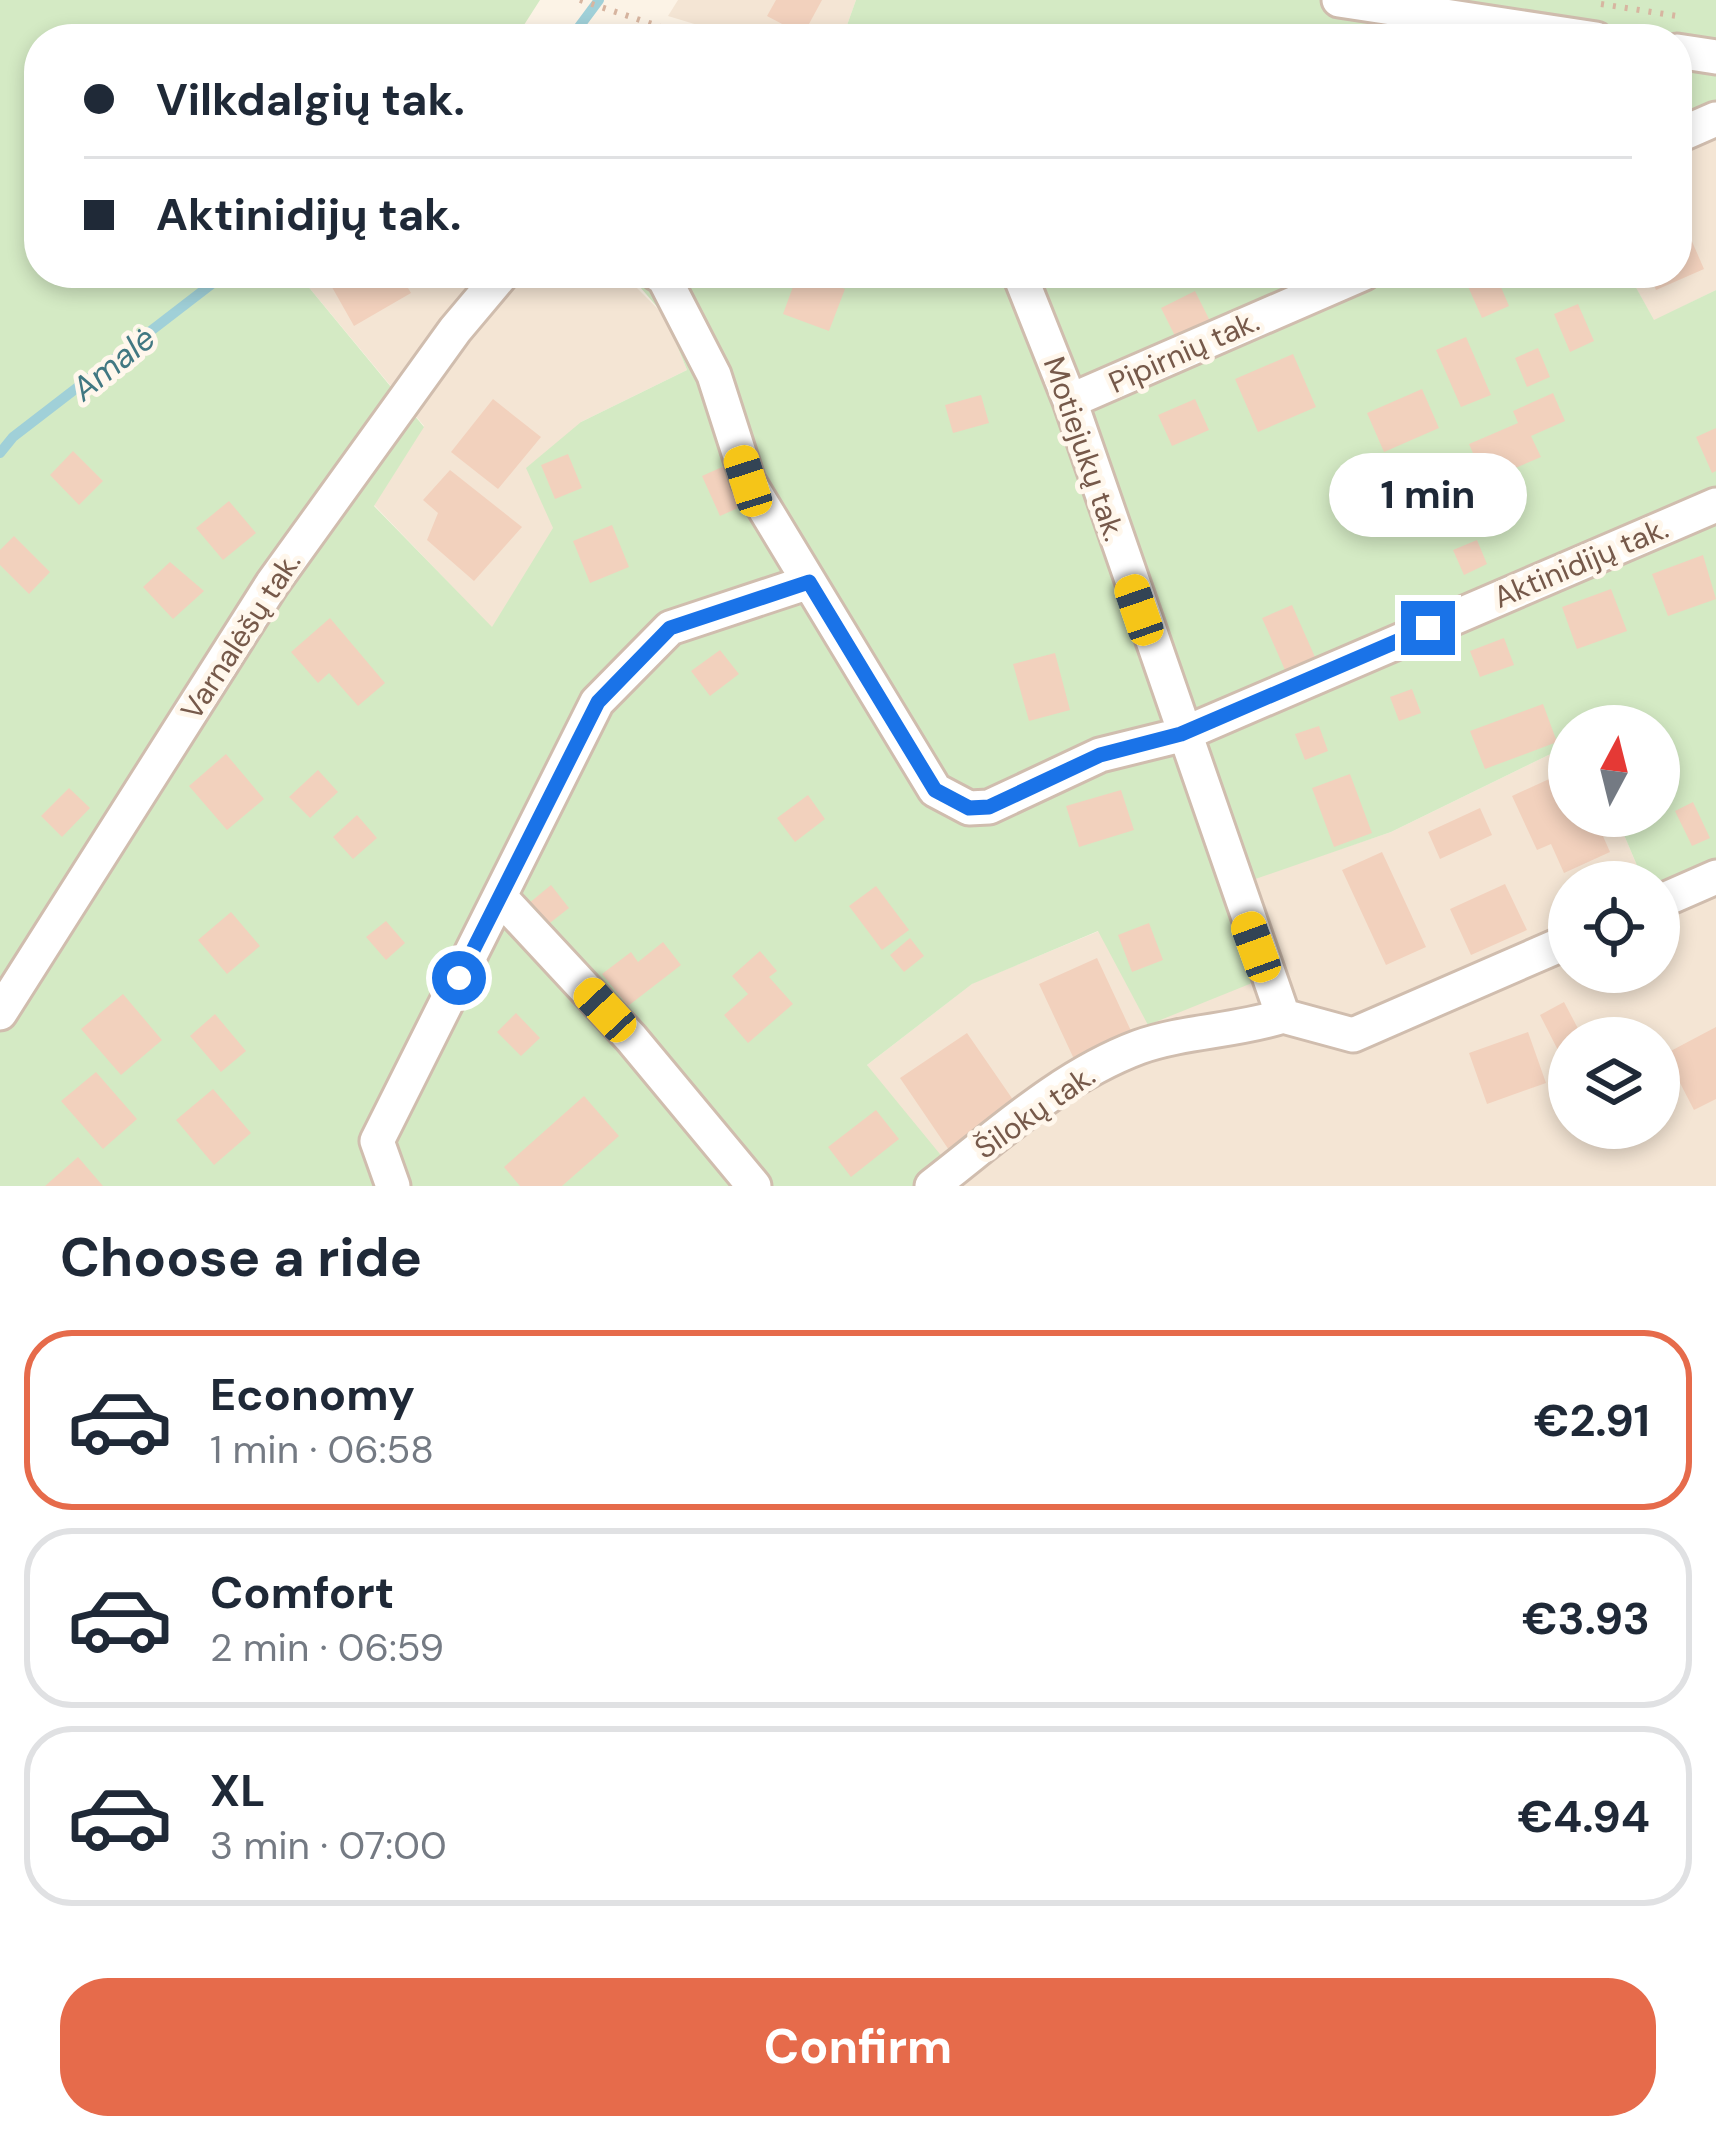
<!DOCTYPE html>
<meta charset="utf-8">
<style>
body{margin:0;font-family:"DM Sans",sans-serif;background:#f2f2f3;color:#1f2937;height:100vh;display:flex;flex-direction:column;font-size:45px;white-space:nowrap}
*{box-sizing:border-box;margin:0}
p{font-size:39px;color:#747a83}
.icon{flex:none;width:66px;height:66px;fill:none;stroke:currentColor;stroke-width:2;stroke-linecap:round;stroke-linejoin:round}
.map{position:relative;height:1186px;overflow:hidden}
.panel{display:flex;flex-direction:column;background:#fff;flex:1}
.panel>*{flex:none}
.guide{position:absolute;left:24px;top:24px;width:1668px;height:264px;border-radius:48px;box-shadow:0 6px 18px #0003;display:grid;align-content:center;height:264px;padding:0 60px;background:#fff}
.needle{width:78px;rotate:7deg}
.tools{position:absolute;left:1548px;top:705px;display:grid;gap:24px}
.tools a{display:grid;place-items:center;width:132px;height:132px;border-radius:50%;background:#fff;box-shadow:0 6px 18px #0003;font-size:60px}
.end{position:absolute;width:54px;height:54px;margin:-27px;border:15px solid #1a73e8;background:#fff;box-shadow:0 0 0 6px #fff}
.from{border-radius:50%}
.bubble{position:absolute;height:84px;border-radius:42px;background:#fff;box-shadow:0 6px 18px #0003;font-size:39px;font-weight:700;line-height:84px;text-align:center}
.car{position:absolute;width:36px;height:72px;margin:-36px -18px;border-radius:15px;box-shadow:0 0 9px 3px #0007;background:linear-gradient(#f5c518 24%,#345 0 40%,#f5c518 0 76%,#345 0 86%,#f5c518 0)}
.guide b{display:flex;align-items:center;gap:42px;height:114px;font-size:45px}
.guide b+b{border-top:3px solid #e0e1e3}
.guide i{width:30px;height:30px;background:#1f2937}
ul{padding:0;list-style:none}
li{display:flex;align-items:center;gap:36px;height:180px;margin:0 24px 18px;padding:0 36px;border:6px solid #e0e1e3;border-radius:48px}
li div{flex:1}
li b{display:block;font-size:45px}
li em{font-style:normal;font-weight:700}
li.selected{border-color:#e66b4b}
li>.icon{width:108px;height:108px;stroke-width:1.5}
h2{padding:0 60px;font-size:54px;line-height:144px}
.primary-button{display:flex;gap:24px;margin-top:auto;padding:24px 60px}
.primary-button a{flex:1;height:138px;border-radius:48px;background:#e66b4b;color:#fff;font-size:48px;font-weight:700;line-height:138px;text-align:center}
.map>svg:first-child{display:block}
</style>
<div class="map">
<svg width="1716" height="1186" viewBox="0 0 1716 1186">
<rect width="100%" height="100%" fill="#fcf3e6"/>
<path fill="#f4e5d4" fill-rule="evenodd" d="M 678,0 L 856,0 L 842,39 L 744,39 L 668,16 Z
M 1716,136 L 1716,290 L 1654,321 L 1628,273 L 1677,273 L 1677,158 Z
M 297,273 L 622,273 L 665,316 L 687,370 L 581,422 L 554,528 L 492,628 L 374,505 L 424,426 Z
M 1569,745 L 1569,816 L 1616,816 L 1644,882 L 1569,882 L 1569,972 L 1659,972 L 1659,902 L 1716,877 L 1716,1186 L 932,1186 L 867,1065 L 973,983 L 1099,931 L 1391,832 ZM 1569,1038 L 1659,1038 L 1659,1128 L 1569,1128 Z"/>
<path fill="#d4eac4" d="M 0,0 L 540,0 L 515,39 L 39,39 L 39,273 L 297,273 L 424,427 L 374,506 L 492,627 L 553,528 L 526,468 L 581,422 L 687,370 L 665,316 L 634,280 L 640,273 L 1628,273 L 1654,320 L 1716,290 L 1716,877 L 1659,902 L 1659,882 L 1644,882 L 1616,816 L 1659,816 L 1659,726 L 1569,726 L 1569,745 L 1391,832 L 1235,886 L 1267,977 L 1148,1025 L 1098,931 L 972,984 L 867,1065 L 953,1170 L 932,1186 L 0,1186 Z
M 856,0 L 1716,0 L 1716,136 L 1677,158 L 1677,39 L 842,39 Z"/>
<g fill="none" stroke-linecap="round" stroke-linejoin="round">
<path stroke="#a0d0d8" stroke-width="10" d="M 570,39 L 599,0
M 0,453 L 13,437 L 226,273"/>
</g>
<path fill="#f2d1bd" d="M 776,0 L 822,0 L 803,35 L 767,16 Z
M 1421,20 L 1425,30 L 1452,22 L 1457,39 L 1393,39 L 1390,28 Z
M 1680,214 L 1704,269 L 1656,290 L 1649,273 L 1677,273 Z
M 324,273 L 399,273 L 411,293 L 354,326 Z
M 798,273 L 845,289 L 829,331 L 783,314 Z
M 1462,273 L 1495,273 L 1509,306 L 1482,318 Z
M 1195,291 L 1214,329 L 1180,346 L 1161,308 Z
M 1578,304 L 1594,341 L 1570,352 L 1554,314 Z
M 1466,337 L 1491,395 L 1461,407 L 1436,350 Z
M 1538,348 L 1550,377 L 1527,387 L 1515,358 Z
M 1293,354 L 1316,407 L 1258,432 L 1235,379 Z
M 1422,389 L 1439,428 L 1384,452 L 1367,413 Z
M 1553,393 L 1565,421 L 1531,436 L 1541,457 L 1485,481 L 1469,444 L 1518,423 L 1513,411 Z
M 981,395 L 989,423 L 953,433 L 945,405 Z
M 493,399 L 541,437 L 498,489 L 451,452 Z
M 1195,399 L 1209,430 L 1172,446 L 1158,415 Z
M 1716,428 L 1716,471 L 1712,473 L 1696,437 Z
M 73,451 L 103,481 L 79,505 L 50,475 Z
M 568,454 L 582,488 L 555,499 L 541,465 Z
M 731,463 L 749,503 L 720,516 L 702,476 Z
M 450,470 L 522,527 L 474,581 L 427,540 L 438,513 L 423,500 Z
M 229,501 L 256,533 L 223,560 L 196,528 Z
M 612,525 L 629,567 L 590,583 L 573,541 Z
M 14,536 L 50,572 L 29,594 L 0,565 L 0,550 Z
M 1477,540 L 1487,564 L 1464,575 L 1453,550 Z
M 1703,555 L 1716,599 L 1668,616 L 1652,574 Z
M 170,562 L 204,591 L 173,619 L 143,587 Z
M 1611,589 L 1627,631 L 1577,649 L 1562,607 Z
M 1292,605 L 1315,657 L 1285,670 L 1262,618 Z
M 330,618 L 385,683 L 358,706 L 329,673 L 318,683 L 291,652 Z
M 1504,638 L 1514,665 L 1480,677 L 1470,651 Z
M 720,650 L 739,674 L 710,696 L 691,671 Z
M 1055,653 L 1070,710 L 1029,721 L 1013,664 Z
M 1412,689 L 1421,713 L 1399,721 L 1390,697 Z
M 1543,704 L 1557,742 L 1485,769 L 1470,731 Z
M 1319,726 L 1328,751 L 1305,760 L 1295,734 Z
M 226,754 L 264,799 L 227,830 L 189,786 Z
M 318,770 L 338,792 L 310,818 L 289,797 Z
M 1569,770 L 1569,816 L 1594,816 L 1610,852 L 1564,873 L 1551,844 L 1537,850 L 1512,796 Z
M 1350,774 L 1372,833 L 1334,847 L 1312,788 Z
M 69,788 L 90,808 L 62,837 L 41,816 Z
M 1121,790 L 1134,830 L 1079,847 L 1066,806 Z
M 808,795 L 825,819 L 795,842 L 777,818 Z
M 1693,802 L 1710,838 L 1692,846 L 1675,811 Z
M 1480,808 L 1492,835 L 1440,859 L 1428,832 Z
M 357,815 L 377,838 L 353,859 L 333,837 Z
M 1382,852 L 1426,947 L 1386,965 L 1342,870 Z
M 1505,884 L 1527,930 L 1471,955 L 1450,909 Z
M 551,885 L 569,908 L 546,926 L 528,904 Z
M 876,886 L 909,930 L 882,950 L 849,906 Z
M 231,912 L 260,946 L 227,974 L 198,940 Z
M 386,921 L 405,943 L 386,960 L 366,937 Z
M 1149,923 L 1163,960 L 1132,972 L 1118,935 Z
M 910,938 L 924,956 L 904,972 L 890,955 Z
M 663,942 L 681,965 L 628,1006 L 602,974 L 631,952 L 638,962 Z
M 760,951 L 777,971 L 769,977 L 793,1004 L 748,1043 L 724,1015 L 748,994 L 732,976 Z
M 1097,958 L 1132,1033 L 1074,1059 L 1039,984 Z
M 123,994 L 162,1040 L 121,1075 L 81,1029 Z
M 1564,1002 L 1583,1038 L 1569,1038 L 1569,1054 L 1562,1058 L 1540,1015 Z
M 516,1013 L 540,1038 L 521,1056 L 497,1032 Z
M 215,1014 L 246,1051 L 221,1072 L 190,1036 Z
M 1716,1027 L 1716,1099 L 1694,1110 L 1665,1054 Z
M 1528,1032 L 1546,1083 L 1487,1104 L 1469,1053 Z
M 967,1033 L 1018,1107 L 951,1153 L 900,1078 Z
M 96,1072 L 137,1119 L 103,1149 L 61,1101 Z
M 213,1089 L 251,1133 L 214,1165 L 176,1120 Z
M 584,1096 L 619,1136 L 562,1186 L 520,1186 L 504,1167 Z
M 876,1110 L 899,1139 L 851,1177 L 828,1147 Z
M 78,1157 L 103,1186 L 45,1186 Z"/>
<g fill="none" stroke-linecap="round" stroke-linejoin="round">
<g stroke="#d0bdae" stroke-width="39">
<path id="minor" d="M 1339,0 L 1596,39
M 1677,51 L 1716,57
M 1677,136 L 1716,119
M 656,273 L 664,278 L 714,375 L 748,481 L 935,790 L 969,808 L 989,807 L 1100,755 L 1181,735 L 1716,505
M 1019,273 L 1070,401 L 1283,1016 L 1353,1035 L 1569,941
M 1070,401 L 1364,273
M 500,897 L 631,1038 L 754,1186
M 1659,902 L 1716,877
M 0,1013 L 272,584 L 455,330 L 503,273
M 393,1186 L 377,1141 L 597,702 L 670,628 L 809,582
M 932,1186 C 997,1136 1061,1076 1139,1047 C 1184,1031 1237,1031 1283,1016"/>
</g>
<path stroke="#d7b5a0" stroke-width="6" stroke-dasharray="3 9" stroke-linecap="butt" d="M 580,0 L 697,39
M 1601,4 L 1677,16"/>
<use href="#minor" stroke="#fff" stroke-width="33"/>
</g>
<g fill="none" stroke-linecap="round" stroke-linejoin="round">
<path stroke="#1a73e8" stroke-width="15" d="M 459,978 L 598,702 L 670,628 L 809,582 L 935,790 L 969,808 L 989,807 L 1100,755 L 1181,734 L 1428,628"/>
</g>
<g text-anchor="middle" stroke-width="10" stroke-linejoin="round" paint-order="stroke">
<g font-size="30" fill="#76594a" stroke="#fff7ec">
<text transform="translate(1184 352) rotate(-24)" y="10">Pipirnių tak.</text>
<text transform="translate(1084 449) rotate(71)" y="10">Motiejukų tak.</text>
<text transform="translate(1581 563) rotate(-23)" y="10">Aktinidijų tak.</text>
<text transform="translate(241 636) rotate(-57)" y="10">Varnalėšų tak.</text>
<text transform="translate(1035 1112) rotate(-35)" y="10">Šilokų tak.</text>
</g>
<g font-size="33" font-style="italic" fill="#417882" stroke="#fff7ec">
<text transform="translate(113 363) rotate(-39)" y="12">Amalė</text>
</g>
</g>
</svg>
<div class="tools">
<a><svg class="needle" viewBox="-14 -14 28 28"><path d="M0-13l5 13h-10z" fill="#e53935"/><path d="M0 13l5-13h-10z" fill="#747a83"/></svg></a>
<a><svg class="icon" aria-label="locate" viewBox="0 0 24 24"><circle cx="12" cy="12" r="6"/><path d="M12 2v4M12 18v4M2 12h4M18 12h4"/></svg></a>
<a><svg class="icon" aria-label="layers" viewBox="0 0 24 24"><path d="M12 4l9 5-9 5-9-5zM3 14l9 5 9-5"/></svg></a>
</div>
<i class="end from" style="left:459px;top:978px"></i>
<i class="end" style="left:1428px;top:628px"></i>
<div class="bubble" style="left:1329px;top:453px;width:198px">1 min</div>
<i class="car" style="left:748px;top:481px;rotate:342deg"></i>
<i class="car" style="left:1139px;top:610px;rotate:341deg"></i>
<i class="car" style="left:1256px;top:947px;rotate:340deg"></i>
<i class="car" style="left:605px;top:1010px;rotate:317deg"></i>
<div class="guide">
<b><i class="from"></i>Vilkdalgių tak.</b>
<b><i></i>Aktinidijų tak.</b>
</div>
</div>
<section class="panel">
<h2>Choose a ride</h2>
<ul>
<li class="selected"><svg class="icon" aria-label="car" viewBox="0 0 24 24"><path d="M5 17H2v-5l4-1 3-4h7l3 4 3 1v5h-3M9 17h6M6 11h13"/><circle cx="7" cy="17" r="2"/><circle cx="17" cy="17" r="2"/></svg><div><b>Economy</b><p>1 min · 06:58</p></div><em>€2.91</em></li>
<li><svg class="icon" aria-label="car" viewBox="0 0 24 24"><path d="M5 17H2v-5l4-1 3-4h7l3 4 3 1v5h-3M9 17h6M6 11h13"/><circle cx="7" cy="17" r="2"/><circle cx="17" cy="17" r="2"/></svg><div><b>Comfort</b><p>2 min · 06:59</p></div><em>€3.93</em></li>
<li><svg class="icon" aria-label="car" viewBox="0 0 24 24"><path d="M5 17H2v-5l4-1 3-4h7l3 4 3 1v5h-3M9 17h6M6 11h13"/><circle cx="7" cy="17" r="2"/><circle cx="17" cy="17" r="2"/></svg><div><b>XL</b><p>3 min · 07:00</p></div><em>€4.94</em></li>
</ul>
<div class="primary-button"><a>Confirm</a></div>
</section>
